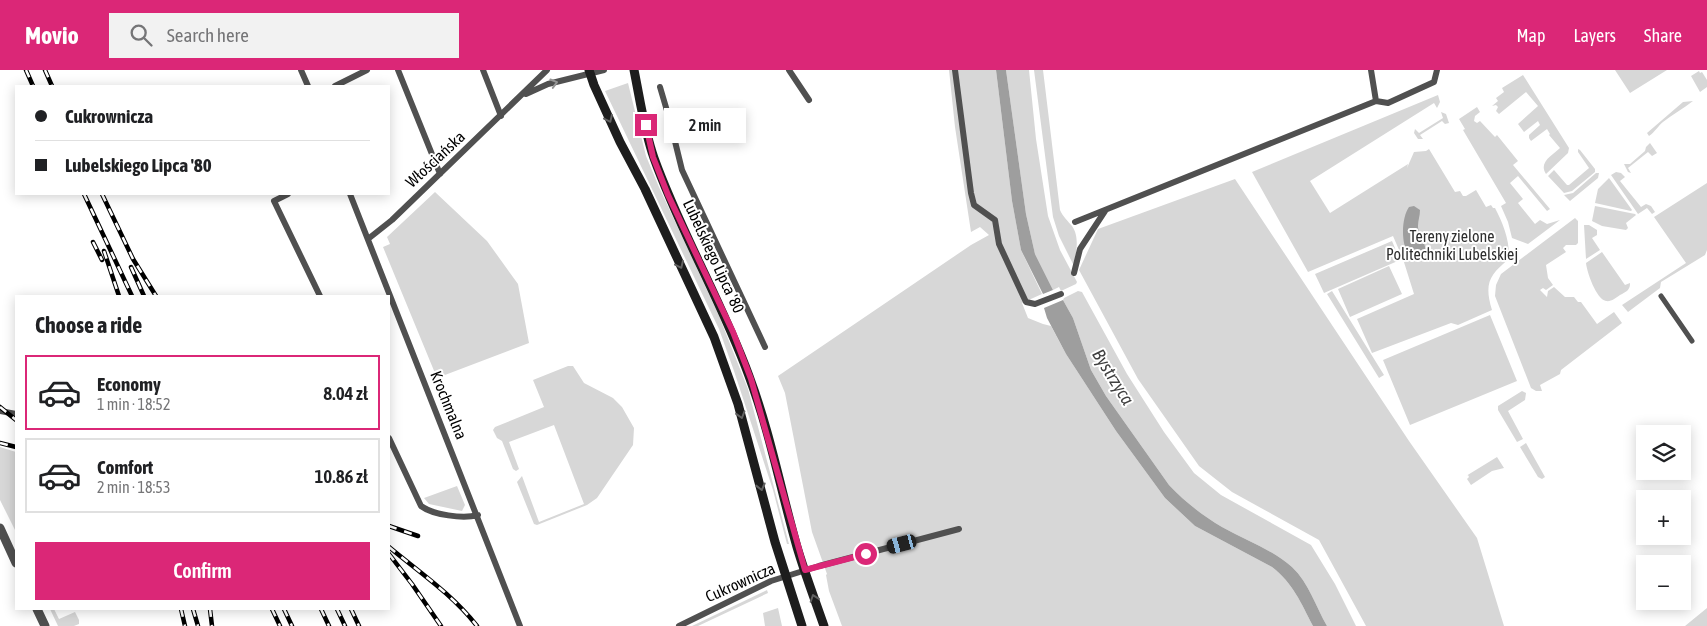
<!DOCTYPE html>
<meta charset="utf-8">
<style>
body{margin:0;font-family:"Asap Condensed",sans-serif;background:#f2f2f2;color:#202124;height:100vh;display:flex;flex-direction:column;font-size:19px;white-space:nowrap}
*{box-sizing:border-box;margin:0}
p{font-size:16px;color:#757577}
.icon{flex:none;width:28px;height:28px;fill:none;stroke:currentColor;stroke-width:2;stroke-linecap:round;stroke-linejoin:round}
.map{position:relative;flex:1;overflow:hidden}
.drawer{position:absolute;left:15px;top:225px;width:375px;height:315px;display:flex;flex-direction:column;background:#fff;border-radius:0px;box-shadow:0 2px 12px #0003}
.drawer>*{flex:none}
.hud{position:absolute;left:15px;top:15px;width:375px;height:110px;border-radius:0px;box-shadow:0 2px 12px #0003;display:grid;align-content:center;height:110px;padding:0 20px;background:#fff}
.tools{position:absolute;left:1636px;top:355px;display:grid;gap:10px}
.tools a{display:grid;place-items:center;width:55px;height:55px;border-radius:0px;background:#fff;box-shadow:0 2px 12px #0003;font-size:25px}
.end{position:absolute;width:22px;height:22px;margin:-11px;border:6px solid #db2777;background:#fff;box-shadow:0 0 0 2px #fff}
.from{border-radius:50%}
.bubble{position:absolute;height:35px;border-radius:0px;background:#fff;box-shadow:0 2px 12px #0003;font-size:16px;font-weight:600;line-height:35px;text-align:center}
.car{position:absolute;width:15px;height:30px;margin:-15px -8px;border-radius:6px;box-shadow:0 0 4px 1px #0007;background:linear-gradient(#222 24%,#8ab4d8 0 40%,#222 0 76%,#8ab4d8 0 86%,#222 0)}
.hud b{display:flex;align-items:center;gap:18px;height:48px;font-size:19px}
.hud b+b{border-top:1px solid #e0e0e0}
.hud i{width:12px;height:12px;background:#202124}
ul{padding:0;list-style:none}
li{display:flex;align-items:center;gap:15px;height:75px;margin:0 10px 8px;padding:0 10px;border:2px solid #e0e0e0;border-radius:0px}
li div{flex:1}
li b{display:block;font-size:19px}
li em{font-style:normal;font-weight:600}
li.current{border-color:#db2777}
li>.icon{width:45px;height:45px;stroke-width:1.5}
h2{padding:0 20px;font-size:22px;line-height:60px}
.action{display:flex;gap:10px;margin-top:auto;padding:10px 20px}
.action a{flex:1;height:58px;border-radius:0px;background:#db2777;color:#fff;font-size:20px;font-weight:600;line-height:58px;text-align:center}
header{display:flex;align-items:center;gap:30px;box-sizing:border-box;height:70px;padding:0 25px;background:#db2777;color:#fff}
header strong{font-size:24px}
nav{display:flex;gap:28px;margin-inline-start:auto;font-size:18px}
.search{width:350px;height:45px;background:#f2f2f2;display:flex;align-items:center;gap:12px;box-sizing:border-box;padding:0 18px;border-radius:0px;color:#757577;font-size:19px}
.map>svg:first-child{display:block}
</style>
<header>
<strong>Movio</strong>
<div class="search"><svg class="icon" aria-label="search" viewBox="0 0 24 24"><circle cx="10" cy="10" r="6"/><path d="M15 15l6 6"/></svg>Search here</div>
<nav><a>Map</a><a>Layers</a><a>Share</a></nav>
</header>
<div class="map">
<svg width="1707" height="556" viewBox="0 0 1707 556">
<rect width="100%" height="100%" fill="#fff"/>
<path fill="#d7d7d7" d="M 949,0 L 996,0 L 1012,131 L 1021,180 L 1042,224 L 1022,233 L 1028,248 L 1043,254 L 1051,256 L 1066,284 L 1116,361 L 1165,428 L 1195,456 L 1272,497 C 1293,513 1301,533 1313,556 L 842,556 L 829,521 L 826,505 L 827,504 L 812,462 L 785,323 L 778,306 L 971,175 L 989,165 L 980,157 L 971,162 L 955,57 Z
M 1006,0 L 1029,0 L 1036,69 L 1048,146 L 1060,180 L 1077,212 L 1076,214 L 1061,221 L 1059,217 L 1053,220 L 1035,184 L 1026,144 Z
M 1034,0 L 1043,0 L 1060,140 C 1063,147 1068,151 1072,156 C 1080,167 1076,184 1074,196 L 1059,166 L 1053,147 Z
M 1615,0 L 1667,0 L 1630,23 Z
M 1699,1 L 1700,3 L 1702,2 L 1707,10 L 1707,17 L 1700,22 L 1691,6 Z
M 1523,5 L 1569,78 L 1568,83 L 1546,104 C 1538,92 1553,85 1560,78 L 1549,65 L 1550,64 L 1547,59 L 1531,71 L 1529,68 L 1529,65 L 1540,55 L 1538,51 L 1524,62 L 1518,54 L 1538,36 L 1526,22 L 1499,44 L 1496,41 L 1498,37 L 1496,35 L 1492,36 L 1498,31 L 1496,28 L 1504,22 L 1502,18 Z
M 628,13 L 646,86 L 659,117 L 719,246 L 748,319 L 789,474 L 787,474 L 773,420 L 734,301 L 719,259 L 605,21 Z
M 1438,25 L 1440,32 L 1437,38 L 1434,33 L 1310,111 L 1330,143 L 1408,94 L 1407,98 L 1414,82 L 1426,81 L 1429,79 L 1455,122 L 1460,121 L 1463,126 L 1466,126 L 1476,120 L 1486,137 L 1491,135 L 1493,138 L 1495,138 C 1503,153 1510,171 1509,189 C 1489,205 1484,214 1492,240 L 1458,255 L 1451,253 L 1372,283 L 1357,249 L 1414,224 L 1403,189 L 1393,166 L 1308,202 L 1252,102 Z
M 1693,31 C 1683,39 1673,44 1663,52 C 1658,56 1655,62 1649,66 L 1647,63 L 1683,32 Z
M 1477,37 L 1480,42 L 1475,46 L 1474,51 L 1477,53 L 1480,51 L 1495,67 L 1497,65 L 1518,91 L 1513,95 L 1550,139 L 1547,141 L 1518,106 L 1510,113 L 1523,129 L 1518,133 L 1535,154 L 1540,150 L 1547,154 L 1560,150 L 1528,174 L 1512,168 L 1508,152 L 1501,136 L 1506,133 L 1463,60 L 1465,59 L 1459,49 Z
M 1441,42 L 1446,44 L 1449,53 L 1445,54 L 1442,51 L 1420,65 L 1423,69 L 1418,69 L 1414,63 L 1415,59 L 1419,63 L 1443,48 Z
M 1650,73 L 1657,83 L 1652,86 L 1648,82 L 1628,98 L 1631,103 L 1628,102 L 1624,94 L 1630,94 L 1645,81 L 1646,77 Z
M 1578,79 L 1580,80 L 1595,99 L 1595,102 L 1572,121 L 1564,123 L 1548,106 L 1554,100 L 1567,115 L 1569,115 L 1589,98 L 1578,82 Z
M 1616,102 L 1621,103 L 1625,107 L 1620,111 L 1641,137 L 1646,134 L 1651,136 L 1655,142 L 1652,144 L 1647,138 L 1638,144 L 1611,105 Z
M 1596,103 L 1599,103 L 1598,108 L 1570,131 L 1564,125 L 1573,123 Z
M 1609,108 L 1632,140 L 1631,141 L 1595,133 L 1598,119 Z
M 1235,109 L 1409,371 L 1477,468 L 1504,556 L 1366,556 L 1319,470 L 1232,422 L 1199,396 L 1138,309 L 1079,200 L 1098,159 Z
M 1707,113 L 1707,180 L 1705,185 L 1661,212 L 1660,218 L 1628,242 L 1622,235 L 1686,193 L 1654,147 Z
M 435,122 L 487,171 L 518,214 L 529,273 L 437,308 L 383,177 L 390,174 L 387,167 Z
M 1595,136 L 1635,144 L 1636,145 L 1626,153 L 1628,158 L 1626,160 L 1602,156 L 1592,151 Z
M 1575,148 L 1578,151 L 1578,173 L 1576,175 L 1566,175 L 1563,178 L 1566,182 L 1546,195 L 1548,208 L 1553,215 L 1546,220 L 1543,218 L 1540,220 L 1547,227 L 1548,221 L 1554,217 L 1565,227 L 1574,227 L 1578,232 L 1581,232 L 1597,254 L 1614,242 L 1622,253 L 1561,300 L 1560,304 L 1540,315 L 1542,321 L 1536,321 L 1531,318 L 1495,226 L 1496,215 L 1501,204 Z
M 1584,155 L 1589,155 L 1597,160 L 1597,165 L 1592,168 L 1600,180 L 1586,189 Z
M 1392,171 L 1400,190 L 1324,223 L 1315,204 Z
M 1602,182 L 1625,215 L 1630,213 L 1630,214 C 1630,220 1626,222 1620,225 C 1616,228 1611,232 1606,231 C 1596,229 1587,202 1586,193 Z
M 1389,196 L 1402,224 L 1350,247 L 1338,219 Z
M 1078,221 L 1082,222 L 1127,304 L 1164,362 L 1194,403 L 1221,425 L 1311,475 L 1335,514 L 1356,556 L 1327,556 C 1316,537 1309,513 1292,497 C 1272,479 1245,470 1222,457 C 1203,446 1184,431 1169,415 L 1106,326 L 1091,300 L 1073,248 L 1063,230 L 1064,228 Z
M 1332,221 L 1384,305 L 1379,308 L 1327,224 Z
M 1490,245 L 1517,311 L 1410,355 L 1383,290 Z
M 568,296 L 573,296 L 584,313 L 613,328 L 622,337 L 634,358 L 633,375 L 597,428 L 587,435 L 537,455 L 534,454 L 517,412 L 522,406 L 539,452 L 584,434 L 554,355 L 509,372 L 519,399 L 516,401 L 513,399 L 502,371 L 497,368 L 493,360 L 495,357 L 544,337 L 533,310 Z
M 1522,321 L 1526,323 L 1525,330 L 1508,341 L 1523,369 L 1517,372 L 1498,340 L 1498,336 Z
M 1526,373 L 1545,407 L 1542,409 L 1538,407 L 1520,377 Z
M 0,377 L 16,382 L 16,462 L 0,430 Z
M 1497,387 L 1504,398 L 1492,401 L 1471,415 L 1467,409 L 1469,407 L 1468,405 L 1466,406 Z
M 457,416 L 465,435 L 462,441 L 429,434 L 424,428 Z
M 767,520 L 768,523 L 698,556 L 692,556 Z
M 778,538 L 782,556 L 765,556 L 763,543 Z
M 1707,538 L 1707,556 L 1685,556 Z
M 50,539 L 54,539 L 59,549 L 75,542 L 79,550 L 79,554 L 74,556 L 58,556 Z"/>
<path fill="#9e9e9e" d="M 996,0 L 1006,0 L 1026,144 L 1035,184 L 1053,220 L 1043,224 L 1021,180 L 1012,131 Z
M 1414,136 L 1420,140 C 1420,146 1418,150 1418,156 C 1417,166 1439,187 1412,188 C 1400,179 1401,148 1409,137 Z
M 1063,230 L 1073,248 L 1091,300 L 1106,326 L 1169,415 C 1184,431 1203,446 1222,457 C 1245,470 1272,479 1292,497 C 1309,513 1316,537 1327,556 L 1313,556 C 1301,533 1293,513 1272,497 L 1195,456 L 1165,428 L 1116,361 L 1066,284 L 1047,248 L 1044,238 Z"/>
<g fill="none" stroke-linecap="round" stroke-linejoin="round">
<path stroke="#505050" stroke-width="5" d="M 1661,226 L 1692,271"/>
<path stroke="#505050" stroke-width="6" d="M 301,0 L 308,16
M 398,0 L 440,104
M 483,0 L 501,46
M 789,0 L 809,30
M 955,0 L 971,123 L 974,135 L 995,150 L 999,174 L 1026,232 L 1035,234 L 1061,224
M 1371,0 L 1376,31 L 1388,33 L 1434,12 L 1437,0
M 335,16 L 367,0
M 660,17 L 670,51 L 682,100 L 765,277
M 526,24 L 548,14 L 604,0
M 288,124 L 274,131 L 320,226
M 350,124 L 520,556
M 1075,152 L 1376,31
M 368,169 L 392,150 L 547,0
M 1074,203 L 1080,179 L 1105,141
M 0,341 L 16,344
M 389,368 L 421,436 C 433,445 463,449 478,445
M 679,556 L 771,511 L 819,496 L 959,459"/>
<path stroke="#505050" stroke-width="9" d="M 0,458 L 16,493
M 37,539 L 45,556"/>
<path stroke="#1d1d1d" stroke-width="9" d="M 589,0 L 594,15 L 620,72 L 645,119 L 714,267 L 738,334 L 775,472 L 802,556
M 634,0 C 640,29 644,60 654,88 C 681,163 722,232 749,306 C 770,362 781,421 797,477 C 805,504 815,530 824,556"/>
<g stroke="#000" stroke-width="4.5">
<path id="rail" d="M 26,0 L 33,16
M 45,0 L 52,16
M 84,124 L 132,226
M 102,124 L 133,189 L 156,226
M 93,172 L 102,190
M 104,181 L 119,226
M 131,197 L 144,226
M 0,337 L 16,350
M 0,373 L 16,377
M 389,456 L 418,466
M 389,477 C 419,502 452,524 477,556
M 389,484 L 412,514 L 441,556
M 181,539 L 185,556
M 193,539 L 198,556
M 210,539 L 212,556
M 272,539 L 280,556
M 284,539 L 292,556
M 321,539 L 329,556
M 337,539 L 345,556
M 351,539 L 359,556"/>
</g>
<use href="#rail" stroke="#fff" stroke-width="2.5" stroke-dasharray="8" stroke-linecap="butt"/>
</g>
<defs><path id="oneway-chevron" d="M-2-3.5L2.5 0L-2 3.5" fill="none" stroke-width="1.6" stroke-linecap="round" stroke-linejoin="round" transform="scale(1.25)"/></defs>
<use stroke="#969696" href="#oneway-chevron" transform="translate(554 13) rotate(-16)"/>
<g stroke="#616161">
<use href="#oneway-chevron" transform="translate(609 49) rotate(65)"/>
<use href="#oneway-chevron" transform="translate(680 195) rotate(65)"/>
<use href="#oneway-chevron" transform="translate(741 345) rotate(73)"/>
<use href="#oneway-chevron" transform="translate(761 417) rotate(76)"/>
<use href="#oneway-chevron" transform="translate(814 528) rotate(-109)"/>
</g>
<g fill="none" stroke-linecap="round" stroke-linejoin="round">
<path stroke="#db2777" stroke-width="6" d="M 646,55 L 653,87 L 668,125 L 733,262 L 751,309 L 805,500 L 866,484"/>
</g>
<g text-anchor="middle" stroke-width="4" stroke-linejoin="round" paint-order="stroke">
<g font-size="16" fill="#000" stroke="#fff">
<text transform="translate(435 89) rotate(-43)" y="6">Włościańska</text>
<text transform="translate(714 186) rotate(65)" y="6">Lubelskiego Lipca '80</text>
<text transform="translate(449 335) rotate(68)" y="6">Krochmalna</text>
<text transform="translate(740 512) rotate(-24)" y="6">Cukrownicza</text>
</g>
<g font-size="16" fill="#2e2e2e" stroke="#fff">
<text x="1452" y="172">Tereny zielone<tspan x="1452" dy="18">Politechniki Lubelskiej</tspan></text>
</g>
<g font-size="18" font-style="italic" fill="#3f3f3f" stroke="#fff">
<text transform="translate(1113 307) rotate(58)" y="6">Bystrzyca</text>
</g>
</g>
</svg>
<div class="tools">
<a><svg class="icon" aria-label="layers" viewBox="0 0 24 24"><path d="M12 4l9 5-9 5-9-5zM3 14l9 5 9-5"/></svg></a>
<a>+</a>
<a>−</a>
</div>
<i class="end from" style="left:866px;top:484px"></i>
<i class="end" style="left:646px;top:55px"></i>
<div class="bubble" style="left:664px;top:38px;width:82px">2 min</div>
<i class="car" style="left:902px;top:474px;rotate:255deg"></i>
<div class="hud">
<b><i class="from"></i>Cukrownicza</b>
<b><i></i>Lubelskiego Lipca '80</b>
</div>
<section class="drawer">
<h2>Choose a ride</h2>
<ul>
<li class="current"><svg class="icon" aria-label="car" viewBox="0 0 24 24"><path d="M5 17H2v-5l4-1 3-4h7l3 4 3 1v5h-3M9 17h6M6 11h13"/><circle cx="7" cy="17" r="2"/><circle cx="17" cy="17" r="2"/></svg><div><b>Economy</b><p>1 min · 18:52</p></div><em>8.04 zł</em></li>
<li><svg class="icon" aria-label="car" viewBox="0 0 24 24"><path d="M5 17H2v-5l4-1 3-4h7l3 4 3 1v5h-3M9 17h6M6 11h13"/><circle cx="7" cy="17" r="2"/><circle cx="17" cy="17" r="2"/></svg><div><b>Comfort</b><p>2 min · 18:53</p></div><em>10.86 zł</em></li>
</ul>
<div class="action"><a>Confirm</a></div>
</section>
</div>
